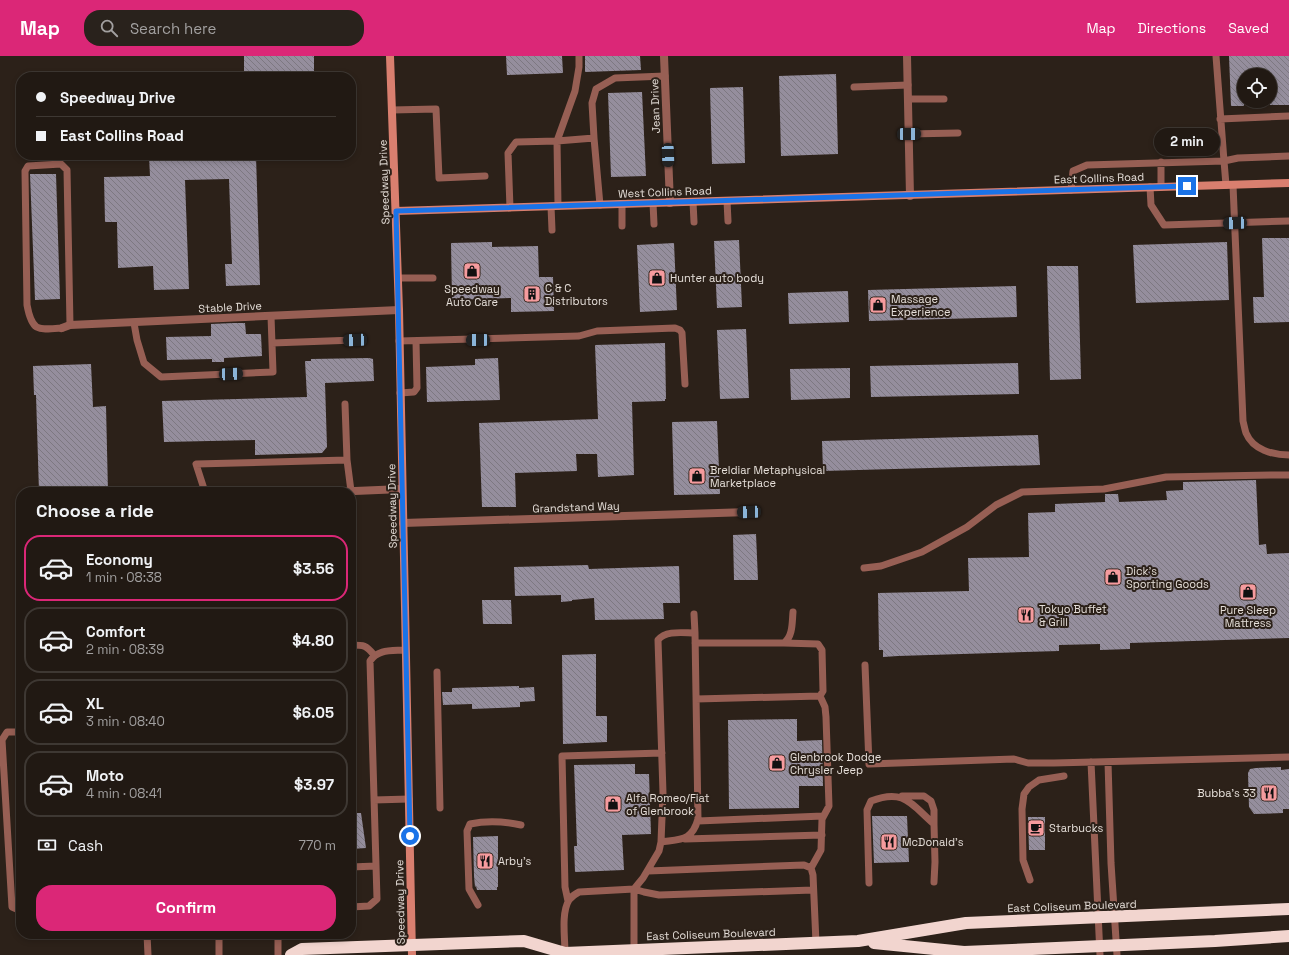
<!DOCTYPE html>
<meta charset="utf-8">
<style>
body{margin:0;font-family:"Space Grotesk",sans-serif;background:#29221c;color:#f1f3f6;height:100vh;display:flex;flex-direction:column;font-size:15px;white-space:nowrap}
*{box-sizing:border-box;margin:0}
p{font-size:13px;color:#a2a0a0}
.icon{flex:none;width:22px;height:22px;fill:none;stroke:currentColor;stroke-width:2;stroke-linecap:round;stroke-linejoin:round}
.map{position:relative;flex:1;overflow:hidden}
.side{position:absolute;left:16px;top:431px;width:340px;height:452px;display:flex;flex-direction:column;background:#211913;border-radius:16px;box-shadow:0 2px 6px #0003,0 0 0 1px #3e3833}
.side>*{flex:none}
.guide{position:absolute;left:16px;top:16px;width:340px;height:88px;border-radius:16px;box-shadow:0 2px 6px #0003,0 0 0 1px #3e3833;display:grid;align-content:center;height:88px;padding:0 20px;background:#211913}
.fabs{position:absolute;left:1237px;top:12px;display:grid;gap:8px}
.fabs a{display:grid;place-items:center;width:40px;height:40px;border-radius:50%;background:#211913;box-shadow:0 2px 6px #0003,0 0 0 1px #3e3833;font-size:20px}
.end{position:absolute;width:18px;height:18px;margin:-9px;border:5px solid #1a73e8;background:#fff;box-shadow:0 0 0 2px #fff}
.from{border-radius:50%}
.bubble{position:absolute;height:28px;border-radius:14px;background:#211913;box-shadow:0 2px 6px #0003,0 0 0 1px #3e3833;font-size:13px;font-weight:700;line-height:28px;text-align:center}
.car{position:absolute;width:12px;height:24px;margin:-12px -6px;border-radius:5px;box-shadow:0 0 3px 1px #0007;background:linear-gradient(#222 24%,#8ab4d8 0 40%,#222 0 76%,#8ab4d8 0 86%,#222 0)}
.guide b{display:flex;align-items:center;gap:14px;height:38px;font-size:15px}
.guide b+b{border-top:1px solid #3e3833}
.guide i{width:10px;height:10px;background:#f1f3f6}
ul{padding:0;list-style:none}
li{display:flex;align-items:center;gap:12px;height:66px;margin:0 8px 6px;padding:0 12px;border:2px solid #3e3833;border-radius:16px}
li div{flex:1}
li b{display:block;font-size:15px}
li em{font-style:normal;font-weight:700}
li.active{border-color:#db2777}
li>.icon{width:36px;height:36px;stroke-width:1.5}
h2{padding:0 20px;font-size:18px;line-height:48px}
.pay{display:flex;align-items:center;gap:10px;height:44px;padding:0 20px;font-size:15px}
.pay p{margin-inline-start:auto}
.primary-button{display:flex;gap:8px;margin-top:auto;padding:8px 20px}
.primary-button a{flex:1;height:46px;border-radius:16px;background:#db2777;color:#fff;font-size:16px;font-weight:700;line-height:46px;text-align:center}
header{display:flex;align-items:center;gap:24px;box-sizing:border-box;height:56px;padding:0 20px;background:#db2777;color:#fff}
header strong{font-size:19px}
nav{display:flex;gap:22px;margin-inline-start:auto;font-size:14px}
.search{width:280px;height:36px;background:#29221c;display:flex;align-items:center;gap:10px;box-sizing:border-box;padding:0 14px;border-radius:16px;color:#a2a0a0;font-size:15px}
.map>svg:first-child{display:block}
</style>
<header>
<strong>Map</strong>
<div class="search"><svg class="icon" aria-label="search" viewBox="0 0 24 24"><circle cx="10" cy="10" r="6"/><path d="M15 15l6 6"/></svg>Search here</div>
<nav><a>Map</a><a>Directions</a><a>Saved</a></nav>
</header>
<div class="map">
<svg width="1289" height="899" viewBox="0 0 1289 899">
<defs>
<pattern id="building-back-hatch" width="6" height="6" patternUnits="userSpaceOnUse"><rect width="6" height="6" fill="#958e9d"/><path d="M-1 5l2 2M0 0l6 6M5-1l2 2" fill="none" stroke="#7d7881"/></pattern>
</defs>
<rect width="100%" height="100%" fill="#2c2119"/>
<path fill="url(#building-back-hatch)" d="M 244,0 L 314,0 L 314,21 L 244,21 Z
M 506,0 L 562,0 L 563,17 L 507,19 Z
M 585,0 L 640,0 L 641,14 L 585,16 Z
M 1229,0 L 1289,0 L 1289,49 L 1270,49 L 1270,19 L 1244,19 L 1244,50 L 1231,50 Z
M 836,18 L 838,98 L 781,100 L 779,20 Z
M 743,31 L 745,107 L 712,108 L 710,32 Z
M 642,36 L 646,120 L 611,121 L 608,37 Z
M 187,99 L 218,99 L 218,101 L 256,100 L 260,229 L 226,230 L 225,208 L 232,208 L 229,123 L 185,124 L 189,233 L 154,234 L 153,210 L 118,212 L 117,166 L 105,166 L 104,121 L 150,120 L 149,100 Z
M 30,118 L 56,118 L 60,243 L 35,244 Z
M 1262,182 L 1289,182 L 1289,266 L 1254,267 L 1253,241 L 1264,241 Z
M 739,184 L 742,251 L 717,252 L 714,185 Z
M 492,186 L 492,191 L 538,190 L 539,221 L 553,221 L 554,255 L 511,256 L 511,242 L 452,244 L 451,187 Z
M 1227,186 L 1229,244 L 1136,247 L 1133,189 Z
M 674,187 L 677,254 L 640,256 L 637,189 Z
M 1047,210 L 1078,210 L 1081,323 L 1050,324 Z
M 1016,230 L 1017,261 L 869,265 L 868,234 Z
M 848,235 L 849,266 L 789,268 L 788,237 Z
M 234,267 L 245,267 L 246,278 L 261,278 L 262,300 L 224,302 L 224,306 L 212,306 L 212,303 L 167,304 L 166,281 L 211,280 L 211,268 Z
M 746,273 L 749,342 L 720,343 L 717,274 Z
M 665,287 L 666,343 L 665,343 L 665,345 L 632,346 L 634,419 L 598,421 L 597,398 L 576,398 L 577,415 L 515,417 L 516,451 L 482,451 L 479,367 L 598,363 L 595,289 Z
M 369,302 L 373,303 L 374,325 L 325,327 L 327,391 L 322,397 L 255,399 L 255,384 L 164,386 L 162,345 L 307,341 L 305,305 L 311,305 L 311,303 Z
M 498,302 L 500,344 L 427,346 L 426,311 L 475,309 L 475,303 Z
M 1018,307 L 1019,338 L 871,341 L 870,310 Z
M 91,308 L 93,351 L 106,350 L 108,436 L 39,436 L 36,339 L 34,339 L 33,310 Z
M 850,312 L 850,342 L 791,344 L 790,313 Z
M 717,365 L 720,438 L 674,439 L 672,366 Z
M 1038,379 L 1040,409 L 823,415 L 822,385 Z
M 1256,424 L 1259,489 L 1266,488 L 1267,498 L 1289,497 L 1289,582 L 1130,587 L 1130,593 L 1100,594 L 1100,588 L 1059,589 L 1059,595 L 898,600 L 883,601 L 883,594 L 879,594 L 878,537 L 969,535 L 968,502 L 1029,501 L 1028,457 L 1055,456 L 1055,448 L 1105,446 L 1105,438 L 1118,438 L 1119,446 L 1167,444 L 1166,435 L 1183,434 L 1183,426 Z
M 756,478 L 758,524 L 734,524 L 733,479 Z
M 588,509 L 589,513 L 679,510 L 680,547 L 663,547 L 664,563 L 595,564 L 594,542 L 572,544 L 572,545 L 561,546 L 561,539 L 515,540 L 514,511 Z
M 482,544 L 511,544 L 512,568 L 483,568 Z
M 596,598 L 596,660 L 607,660 L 607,686 L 563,688 L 562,599 Z
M 519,630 L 519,632 L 534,631 L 535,645 L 520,646 L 520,651 L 472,653 L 472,648 L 443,649 L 442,636 L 452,636 L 452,632 Z
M 797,663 L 797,685 L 822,684 L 823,730 L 799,730 L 799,752 L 729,753 L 728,664 Z
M 635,708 L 635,718 L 649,718 L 651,778 L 622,779 L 624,814 L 575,816 L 574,790 L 577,790 L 574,709 Z
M 1281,711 L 1281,714 L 1289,713 L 1289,753 L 1283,753 L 1283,757 L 1254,758 L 1249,751 L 1248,717 L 1250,713 L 1256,712 Z
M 351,757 L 361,757 L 366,792 L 351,793 Z
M 872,760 L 907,760 L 909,806 L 874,807 Z
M 1028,761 L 1045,761 L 1045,794 L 1029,794 Z
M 498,780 L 498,831 L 497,831 L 497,834 L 477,834 L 476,830 L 475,831 L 474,820 L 473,781 Z"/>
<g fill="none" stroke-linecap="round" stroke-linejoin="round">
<path stroke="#975f54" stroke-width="7" d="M 854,31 L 908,29
M 908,43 L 944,43
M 392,54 L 436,53 L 439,122 L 485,120
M 1220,63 L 1289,60
M 909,78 L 958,77
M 594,82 L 600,149
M 1161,106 L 1161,131
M 1226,129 L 1224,105 L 1238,102 L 1289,100
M 1233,129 L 1243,365 C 1244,369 1245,374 1246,377 C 1253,394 1273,399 1289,399
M 1150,131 L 1151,149 L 1164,169 L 1289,165
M 1071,134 L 1073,115 L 1087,109 L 1224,105 L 1216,0
M 727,145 L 728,165
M 693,146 L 694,166
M 653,147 L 654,168
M 622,148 L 622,170
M 551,150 L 552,174
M 558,150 L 557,85 L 575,35 L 579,11 L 579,0
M 510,152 L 508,97 L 516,86 L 557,85 L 594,82 L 592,47 L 596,33 L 615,22 L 665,20
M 398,222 L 433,222
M 134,267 L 137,284 L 144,307 L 161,321 L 273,316 L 271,260
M 62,272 C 38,274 32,276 27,249 L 25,115 L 28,110 L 61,108 L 67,114 L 70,269
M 399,285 L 579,280 L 597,275 L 675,272 L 680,274 L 682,277 L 685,328
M 272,287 L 355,284
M 400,337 L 414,336 L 417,332 L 416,285
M 345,348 L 347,404 L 351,435
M 205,436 L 196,408 L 347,404
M 864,512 L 881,510 L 922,496 L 967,471 L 996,449 L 1022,436 L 1104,433 L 1166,421 L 1271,419 L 1289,419
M 694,558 L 695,577
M 695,587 L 784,587 C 793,580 792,567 793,556
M 351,589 C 364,589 366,589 374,599
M 865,609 L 869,708 L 1014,703 L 1028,707 L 1054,707 L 1289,701
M 437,616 L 440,752
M 696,643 L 820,640 L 823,635 L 822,594 L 818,588 L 784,587
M 21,676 L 7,676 L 2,684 L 12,851 L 21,855
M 1091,706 L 1100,899
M 1108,706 L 1111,807 L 1117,899
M 902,740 L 924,740 L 931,745 L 934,754 L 934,768
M 374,744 L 409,743
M 698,765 L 823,760
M 685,783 L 822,779
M 661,786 C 681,783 692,785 698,763 L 695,577 C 683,577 666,574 658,584 L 663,737 L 661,786 L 659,795 L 643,822 L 634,833 L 644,836 L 659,839 L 813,834
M 351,811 L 376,810
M 811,812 L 821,794 L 822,763 L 829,750 L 826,661 L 825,651 L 820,640
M 648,815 L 804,809 L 811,812 L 813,819 L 816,887
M 1030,824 L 1023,804 L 1022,753 L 1024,738 L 1029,731 L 1039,724 L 1064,720
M 869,827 L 867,754 L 871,745 C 904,732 911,748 934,768 L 935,806 L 934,826
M 568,845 L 565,831 L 562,700 L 662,697
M 478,849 L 469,833 L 467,775 L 470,768 C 488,764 503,765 521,769
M 351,851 L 369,850 L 377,843 L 370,605 C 378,593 391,595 405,594
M 147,878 L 148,899
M 219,878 L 219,899
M 278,878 L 278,899
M 565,897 C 565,882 561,857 569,844 C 572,840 575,838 579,836 L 634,833 L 634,895"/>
<path stroke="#975f54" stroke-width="8" d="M 664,0 L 670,147
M 907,0 L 910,140
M 62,272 L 70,269 L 399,254
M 331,436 L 402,433
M 403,467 L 749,456"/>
<path stroke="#d97f6f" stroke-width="8" d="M 390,0 L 399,254 L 412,899
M 396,155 L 1289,127"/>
<path stroke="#f2d5cf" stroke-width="12" d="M 874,887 L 964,896 L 1215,885 L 1289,880
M 291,899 L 302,893 L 524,885 L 565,897 L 858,885 L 966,867 L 1289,853"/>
</g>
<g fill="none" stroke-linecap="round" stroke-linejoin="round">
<path stroke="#1a73e8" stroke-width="5" d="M 410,780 L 396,155 L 1187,130"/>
</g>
<defs>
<g id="shop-square" transform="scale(0.9)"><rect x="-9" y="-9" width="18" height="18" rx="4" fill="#f59b9e" stroke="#2c2119"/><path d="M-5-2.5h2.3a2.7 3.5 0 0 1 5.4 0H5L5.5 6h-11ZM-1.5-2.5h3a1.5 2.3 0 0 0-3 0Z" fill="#111"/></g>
<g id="building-square" transform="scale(0.9)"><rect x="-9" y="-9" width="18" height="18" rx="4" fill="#f59b9e" stroke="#2c2119"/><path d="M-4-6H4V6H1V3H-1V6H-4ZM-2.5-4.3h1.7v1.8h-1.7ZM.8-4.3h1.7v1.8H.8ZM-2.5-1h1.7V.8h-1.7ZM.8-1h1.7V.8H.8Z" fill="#111"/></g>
<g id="restaurant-square" transform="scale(0.9)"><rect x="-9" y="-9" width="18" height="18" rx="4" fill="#f59b9e" stroke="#2c2119"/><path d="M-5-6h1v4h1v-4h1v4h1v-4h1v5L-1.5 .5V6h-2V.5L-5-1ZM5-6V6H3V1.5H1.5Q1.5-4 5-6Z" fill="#111"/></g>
<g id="cafe-square" transform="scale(0.9)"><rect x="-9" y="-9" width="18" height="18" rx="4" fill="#f59b9e" stroke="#2c2119"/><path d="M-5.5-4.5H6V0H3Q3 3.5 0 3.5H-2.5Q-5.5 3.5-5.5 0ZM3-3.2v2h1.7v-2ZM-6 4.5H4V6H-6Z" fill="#111"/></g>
</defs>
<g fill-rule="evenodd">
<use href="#shop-square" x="472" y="215"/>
<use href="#shop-square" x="657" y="222"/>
<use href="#building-square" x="532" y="238"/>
<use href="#shop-square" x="878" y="249"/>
<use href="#shop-square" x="697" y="420"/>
<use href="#shop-square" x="1113" y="521"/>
<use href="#shop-square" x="1248" y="536"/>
<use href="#restaurant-square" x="1026" y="559"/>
<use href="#shop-square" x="777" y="707"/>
<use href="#restaurant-square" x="1269" y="737"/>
<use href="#shop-square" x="613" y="748"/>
<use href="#cafe-square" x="1036" y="772"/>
<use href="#restaurant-square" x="889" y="786"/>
<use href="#restaurant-square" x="485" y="805"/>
</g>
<g text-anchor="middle" stroke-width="4" stroke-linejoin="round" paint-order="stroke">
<g font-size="11" fill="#e5ded8" stroke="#2c2119">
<text transform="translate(655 50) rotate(-92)" y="4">Jean Drive</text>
<text transform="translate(1099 122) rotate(-2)" y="4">East Collins Road</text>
<text transform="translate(384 126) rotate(-92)" y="4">Speedway Drive</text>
<text transform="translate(665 136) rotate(-2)" y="4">West Collins Road</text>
<text transform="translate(230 251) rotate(-3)" y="4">Stable Drive</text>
<text transform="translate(392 450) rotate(-91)" y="4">Speedway Drive</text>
<text transform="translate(576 451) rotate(-2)" y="4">Grandstand Way</text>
<text transform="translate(400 846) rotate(-91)" y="4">Speedway Drive</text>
<text transform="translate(1072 850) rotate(-2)" y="4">East Coliseum Boulevard</text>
<text transform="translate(711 878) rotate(-2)" y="4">East Coliseum Boulevard</text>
</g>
<g font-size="11" fill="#e5ded8" stroke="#2c2119" text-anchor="start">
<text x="670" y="226">Hunter auto body</text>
<text x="545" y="236">C &amp; C<tspan x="545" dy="13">Distributors</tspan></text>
<text x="472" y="237" text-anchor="middle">Speedway<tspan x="472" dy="13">Auto Care</tspan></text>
<text x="891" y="247">Massage<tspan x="891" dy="13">Experience</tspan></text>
<text x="710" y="418">Breldiar Metaphysical<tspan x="710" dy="13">Marketplace</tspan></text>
<text x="1126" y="519">Dick's<tspan x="1126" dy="13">Sporting Goods</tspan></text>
<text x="1039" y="557">Tokyo Buffet<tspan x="1039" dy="13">&amp; Grill</tspan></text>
<text x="1248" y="558" text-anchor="middle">Pure Sleep<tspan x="1248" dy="13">Mattress</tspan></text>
<text x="790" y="705">Glenbrook Dodge<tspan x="790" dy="13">Chrysler Jeep</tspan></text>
<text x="1256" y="741" text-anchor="end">Bubba's 33</text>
<text x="626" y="746">Alfa Romeo/Fiat<tspan x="626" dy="13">of Glenbrook</tspan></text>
<text x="1049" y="776">Starbucks</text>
<text x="902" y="790">McDonald's</text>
<text x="498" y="809">Arby's</text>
</g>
</g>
</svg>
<div class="fabs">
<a><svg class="icon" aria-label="locate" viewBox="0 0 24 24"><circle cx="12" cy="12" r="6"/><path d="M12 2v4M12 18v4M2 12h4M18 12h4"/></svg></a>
</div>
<i class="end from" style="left:410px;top:780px"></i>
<i class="end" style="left:1187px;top:130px"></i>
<div class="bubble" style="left:1154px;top:72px;width:66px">2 min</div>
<i class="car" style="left:909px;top:78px;rotate:89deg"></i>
<i class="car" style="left:668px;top:99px;rotate:178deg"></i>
<i class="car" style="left:1235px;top:167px;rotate:268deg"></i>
<i class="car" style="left:355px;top:284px;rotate:268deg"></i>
<i class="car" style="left:478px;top:284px;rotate:269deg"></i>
<i class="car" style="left:231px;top:318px;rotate:88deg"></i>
<i class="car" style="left:749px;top:456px;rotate:268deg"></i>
<div class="guide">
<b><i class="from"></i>Speedway Drive</b>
<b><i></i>East Collins Road</b>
</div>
<section class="side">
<h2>Choose a ride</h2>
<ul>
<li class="active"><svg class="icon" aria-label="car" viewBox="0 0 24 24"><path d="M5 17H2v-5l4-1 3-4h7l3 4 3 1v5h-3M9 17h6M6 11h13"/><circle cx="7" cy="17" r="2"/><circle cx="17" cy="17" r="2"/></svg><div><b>Economy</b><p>1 min · 08:38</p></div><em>$3.56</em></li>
<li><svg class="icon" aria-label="car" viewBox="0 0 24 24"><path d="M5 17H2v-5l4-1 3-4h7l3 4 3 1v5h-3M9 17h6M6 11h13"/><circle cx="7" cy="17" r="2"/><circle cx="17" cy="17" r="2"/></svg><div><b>Comfort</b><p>2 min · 08:39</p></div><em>$4.80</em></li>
<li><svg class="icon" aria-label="car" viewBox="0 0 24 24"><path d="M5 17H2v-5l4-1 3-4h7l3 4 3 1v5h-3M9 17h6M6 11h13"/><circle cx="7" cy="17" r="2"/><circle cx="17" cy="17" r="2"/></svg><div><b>XL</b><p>3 min · 08:40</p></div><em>$6.05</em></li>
<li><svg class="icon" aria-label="car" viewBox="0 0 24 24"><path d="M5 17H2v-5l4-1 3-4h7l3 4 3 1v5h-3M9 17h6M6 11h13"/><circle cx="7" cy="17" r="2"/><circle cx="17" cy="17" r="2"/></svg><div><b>Moto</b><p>4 min · 08:41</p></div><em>$3.97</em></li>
</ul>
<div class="pay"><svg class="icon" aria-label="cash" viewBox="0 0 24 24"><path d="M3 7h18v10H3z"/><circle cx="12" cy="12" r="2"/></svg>Cash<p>770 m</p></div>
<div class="primary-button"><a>Confirm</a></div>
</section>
</div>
